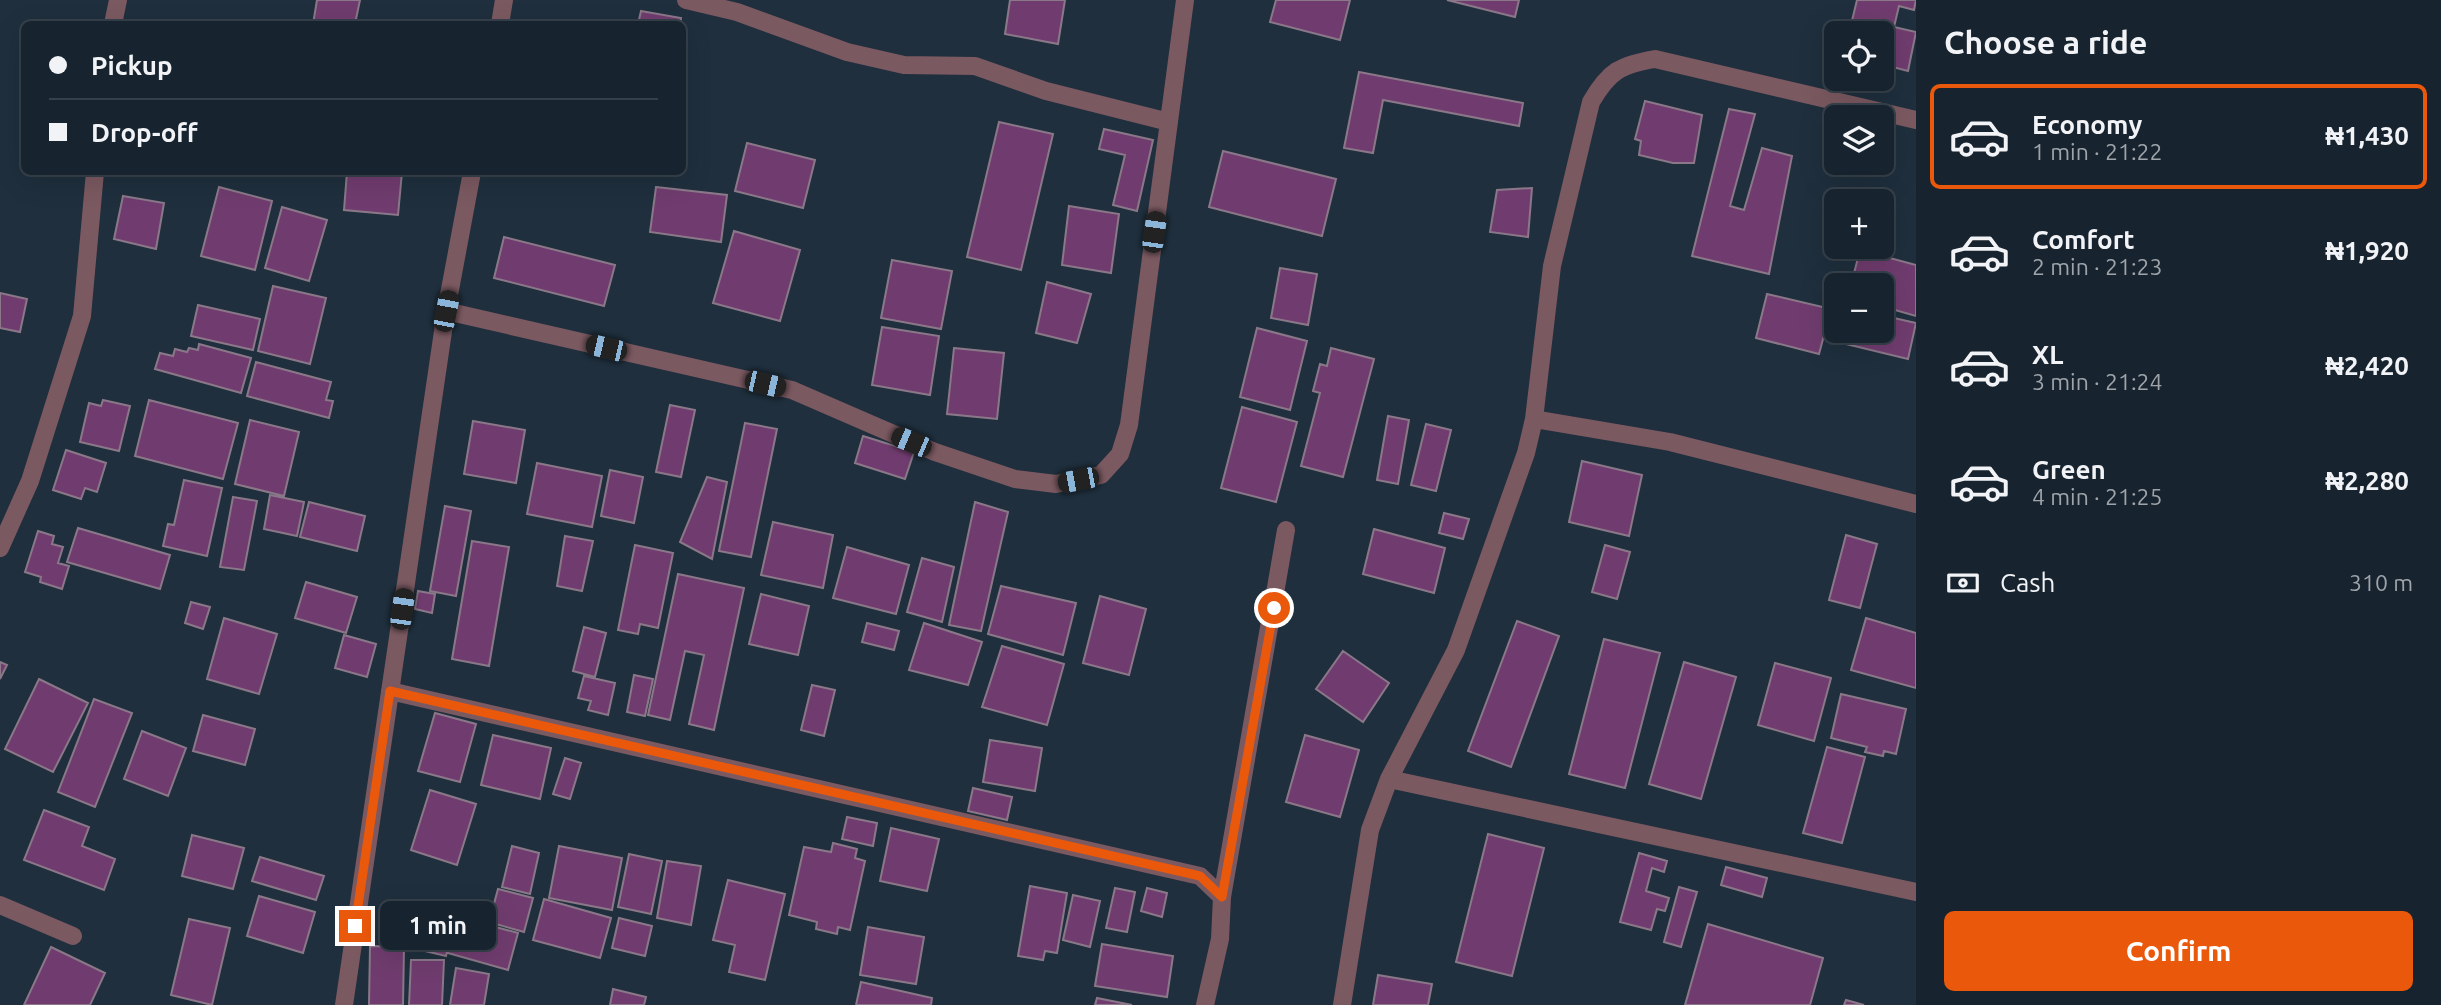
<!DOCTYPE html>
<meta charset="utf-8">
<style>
body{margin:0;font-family:Ubuntu,sans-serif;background:#202b36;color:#f1f3f6;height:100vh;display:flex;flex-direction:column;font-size:26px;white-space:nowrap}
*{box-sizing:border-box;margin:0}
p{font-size:23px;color:#9ea4aa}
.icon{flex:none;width:38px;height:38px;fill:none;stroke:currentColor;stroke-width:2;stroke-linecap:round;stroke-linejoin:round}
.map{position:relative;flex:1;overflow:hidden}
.details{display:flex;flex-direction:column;background:#17232e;width:525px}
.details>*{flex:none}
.guide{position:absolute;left:21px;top:21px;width:665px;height:154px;border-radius:10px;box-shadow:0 7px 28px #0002,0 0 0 2px #36404a;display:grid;align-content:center;height:154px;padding:0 28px;background:#17232e}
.fabs{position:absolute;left:1824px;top:21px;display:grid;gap:14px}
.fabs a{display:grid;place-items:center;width:70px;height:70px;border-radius:10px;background:#17232e;box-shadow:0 7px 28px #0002,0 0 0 2px #36404a;font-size:35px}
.end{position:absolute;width:32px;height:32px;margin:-16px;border:9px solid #ea580c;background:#fff;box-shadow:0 0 0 4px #fff}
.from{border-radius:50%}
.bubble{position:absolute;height:49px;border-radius:10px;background:#17232e;box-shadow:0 7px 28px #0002,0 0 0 2px #36404a;font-size:23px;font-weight:700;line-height:49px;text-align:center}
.car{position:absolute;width:21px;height:42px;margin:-21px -10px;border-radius:9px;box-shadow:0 0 5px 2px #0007;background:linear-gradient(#222 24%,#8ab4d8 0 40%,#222 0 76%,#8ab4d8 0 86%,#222 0)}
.guide b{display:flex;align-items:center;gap:24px;height:66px;font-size:26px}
.guide b+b{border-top:2px solid #36404a}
.guide i{width:18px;height:18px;background:#f1f3f6}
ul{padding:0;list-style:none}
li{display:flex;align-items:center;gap:21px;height:105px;margin:0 14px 10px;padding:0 14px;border:4px solid transparent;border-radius:10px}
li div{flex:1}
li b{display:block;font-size:26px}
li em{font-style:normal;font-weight:700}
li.active{border-color:#ea580c}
li>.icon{width:63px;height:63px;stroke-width:1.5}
h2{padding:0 28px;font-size:32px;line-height:84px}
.pay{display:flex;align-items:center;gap:18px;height:77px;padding:0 28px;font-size:26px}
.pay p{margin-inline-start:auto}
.action{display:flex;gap:14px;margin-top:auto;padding:14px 28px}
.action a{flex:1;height:80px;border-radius:10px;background:#ea580c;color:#fff;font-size:28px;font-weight:700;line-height:80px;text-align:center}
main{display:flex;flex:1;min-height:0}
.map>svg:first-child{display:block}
</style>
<main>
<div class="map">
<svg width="1916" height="1005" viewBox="0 0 1916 1005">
<rect width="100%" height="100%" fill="#1f2f3d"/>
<path fill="#703c6f" stroke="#8a7889" stroke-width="2" d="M 317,0 L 360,0 L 355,24 L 313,24 Z
M 1010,0 L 1065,0 L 1058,44 L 1005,34 Z
M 1276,0 L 1350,0 L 1340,40 L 1270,22 Z
M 1447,0 L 1519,0 L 1515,17 Z
M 1857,0 L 1916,0 L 1914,10 L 1899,6 L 1894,27 L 1916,32 L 1908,71 L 1881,64 L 1881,33 L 1849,33 Z
M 641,11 L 681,18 L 680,24 L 638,24 Z
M 1359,72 L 1523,103 L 1519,126 L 1383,100 L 1373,153 L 1344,148 Z
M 1645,101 L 1702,115 L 1694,163 L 1673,163 L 1639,155 L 1641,141 L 1635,139 Z
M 1729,109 L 1755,114 L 1730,206 L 1744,210 L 1762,148 L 1792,156 L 1769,274 L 1692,256 Z
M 999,122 L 1053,134 L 1021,270 L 967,257 Z
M 1104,129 L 1153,140 L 1137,211 L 1113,205 L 1125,155 L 1099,149 Z
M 747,143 L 815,160 L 803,208 L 735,191 Z
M 1223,151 L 1336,179 L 1322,236 L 1209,207 Z
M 347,172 L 402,172 L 398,215 L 344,210 Z
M 219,187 L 272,201 L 255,270 L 201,256 Z
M 656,187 L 727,195 L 721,242 L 650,232 Z
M 1532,188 L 1528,237 L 1490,232 L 1497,190 Z
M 123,196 L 164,203 L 156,249 L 114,239 Z
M 1069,206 L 1119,214 L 1111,273 L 1062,265 Z
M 282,207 L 327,220 L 309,281 L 265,268 Z
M 734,231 L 800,250 L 780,321 L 713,303 Z
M 504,237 L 615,265 L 604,306 L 494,278 Z
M 1860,250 L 1916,265 L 1916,316 L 1881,306 L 1881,285 L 1851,285 Z
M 892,260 L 952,271 L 941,329 L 881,318 Z
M 1280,268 L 1317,274 L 1308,325 L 1271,318 Z
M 1047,282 L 1091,294 L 1077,343 L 1036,333 Z
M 273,286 L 326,298 L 310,364 L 258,351 Z
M 0,293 L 27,299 L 20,332 L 0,328 Z
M 1767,294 L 1831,309 L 1819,354 L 1756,338 Z
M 198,305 L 260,319 L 253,350 L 191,336 Z
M 1881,315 L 1916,323 L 1908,359 L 1846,344 L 1849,331 L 1881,331 Z
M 882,327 L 939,336 L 930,395 L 872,385 Z
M 1257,328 L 1307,341 L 1290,410 L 1240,397 Z
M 199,344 L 251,358 L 241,393 L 155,369 L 160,353 L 173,356 L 175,349 L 187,352 L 189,348 L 198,350 Z
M 954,348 L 1004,353 L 997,419 L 947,414 Z
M 1331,348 L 1374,359 L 1343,477 L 1301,466 L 1320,393 L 1313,391 L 1320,364 L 1327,366 Z
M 256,362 L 331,382 L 326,400 L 333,401 L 329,418 L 247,396 Z
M 103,400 L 130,406 L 119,451 L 80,442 L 89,403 L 101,406 Z
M 149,400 L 238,423 L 223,479 L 135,456 Z
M 670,405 L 695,410 L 681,477 L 656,472 Z
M 1242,407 L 1297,422 L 1276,502 L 1221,488 Z
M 1388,416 L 1409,420 L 1398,484 L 1377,480 Z
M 250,420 L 299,432 L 284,496 L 235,484 Z
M 473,421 L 525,430 L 516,483 L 464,474 Z
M 745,423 L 777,429 L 751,557 L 719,551 Z
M 1426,424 L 1451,430 L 1436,491 L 1411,485 Z
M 863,436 L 914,452 L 905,479 L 855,463 Z
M 66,450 L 106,463 L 97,492 L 85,488 L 81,499 L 53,490 Z
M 1582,461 L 1642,475 L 1629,536 L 1569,522 Z
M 537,463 L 602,476 L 592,527 L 527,514 Z
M 610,470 L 643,477 L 634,523 L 601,516 Z
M 707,477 L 727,482 L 712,559 L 680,542 Z
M 184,480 L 222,488 L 207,556 L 163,546 L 168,524 L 174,525 Z
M 270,495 L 304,502 L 297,536 L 264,529 Z
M 233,497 L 257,501 L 244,570 L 220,567 Z
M 309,502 L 365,516 L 357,551 L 300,537 Z
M 975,502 L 1008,512 L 981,631 L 949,625 Z
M 445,506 L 471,511 L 456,596 L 430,591 Z
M 1444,513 L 1469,519 L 1463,539 L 1439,533 Z
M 773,522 L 833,535 L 823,588 L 761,575 Z
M 78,528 L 170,555 L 160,589 L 67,562 Z
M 1374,529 L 1445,548 L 1434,593 L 1363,574 Z
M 38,531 L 54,536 L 52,544 L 63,547 L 58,563 L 69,566 L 62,589 L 40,582 L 41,577 L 25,572 Z
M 1846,535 L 1877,544 L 1860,608 L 1829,600 Z
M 565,536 L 593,541 L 582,591 L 557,586 Z
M 472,541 L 509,547 L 489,666 L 452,659 Z
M 635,545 L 673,553 L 658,628 L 640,624 L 638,634 L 618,630 Z
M 1605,545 L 1630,552 L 1617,599 L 1592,592 Z
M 847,547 L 909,565 L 896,614 L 833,598 Z
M 922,558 L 954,567 L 942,622 L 907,612 Z
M 678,574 L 744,588 L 714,730 L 689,724 L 704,655 L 685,651 L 670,720 L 648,715 Z
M 306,582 L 357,597 L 346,633 L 295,618 Z
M 1001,586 L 1076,603 L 1063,655 L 988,634 Z
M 418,591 L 435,594 L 432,613 L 415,609 Z
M 761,594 L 809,606 L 798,655 L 749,644 Z
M 1100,596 L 1146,609 L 1129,675 L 1083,663 Z
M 191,602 L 210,607 L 203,629 L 185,623 Z
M 224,618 L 277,634 L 259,694 L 207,679 Z
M 1866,618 L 1916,633 L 1916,688 L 1851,670 Z
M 1517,621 L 1559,636 L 1511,767 L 1468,751 Z
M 867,623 L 899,631 L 894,650 L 862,642 Z
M 924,623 L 982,642 L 968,685 L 909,670 Z
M 584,627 L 606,633 L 595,677 L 573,671 Z
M 344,635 L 376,644 L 367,677 L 335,668 Z
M 1604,639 L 1660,653 L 1625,788 L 1569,774 Z
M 1002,646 L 1064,664 L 1047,725 L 982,707 Z
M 1343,651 L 1389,683 L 1363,722 L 1316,689 Z
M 0,662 L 7,665 L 0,679 Z
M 1684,662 L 1736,677 L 1701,799 L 1649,784 Z
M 1775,663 L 1831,678 L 1814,741 L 1758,725 Z
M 634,675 L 653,679 L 645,716 L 627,712 Z
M 584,676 L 615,683 L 608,715 L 588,710 L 591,701 L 578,698 Z
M 39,679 L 88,703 L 53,772 L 5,749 Z
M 812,685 L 835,690 L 824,736 L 801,730 Z
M 1841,694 L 1906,709 L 1896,754 L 1884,751 L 1883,756 L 1865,752 L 1867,747 L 1831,738 Z
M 94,699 L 132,713 L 95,807 L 58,792 Z
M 435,713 L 476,724 L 460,782 L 418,771 Z
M 203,715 L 255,729 L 245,765 L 193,751 Z
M 142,731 L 186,748 L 168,796 L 124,779 Z
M 493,735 L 551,748 L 540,799 L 481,785 Z
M 1305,735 L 1359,750 L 1340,817 L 1286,802 Z
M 990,740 L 1042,748 L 1035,791 L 983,782 Z
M 1827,747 L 1865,757 L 1842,843 L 1803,833 Z
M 565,758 L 581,763 L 570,799 L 553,794 Z
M 973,788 L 1012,797 L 1007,820 L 968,811 Z
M 430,790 L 476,804 L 457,865 L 411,850 Z
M 44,810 L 89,827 L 82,846 L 115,859 L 104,890 L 24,860 Z
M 847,817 L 877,823 L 873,846 L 842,839 Z
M 891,828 L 939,839 L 927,891 L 880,881 Z
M 1488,834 L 1544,848 L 1512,976 L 1456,962 Z
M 192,835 L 244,848 L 233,889 L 182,876 Z
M 833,843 L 857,849 L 855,858 L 865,861 L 850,930 L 838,927 L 837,934 L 816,929 L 817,922 L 789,915 L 804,847 L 831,852 Z
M 512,846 L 539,853 L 530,894 L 502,887 Z
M 559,846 L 622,858 L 612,910 L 549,898 Z
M 1639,853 L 1667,861 L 1664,872 L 1652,868 L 1646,891 L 1669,898 L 1665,911 L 1657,909 L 1651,930 L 1620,922 Z
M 629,854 L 662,861 L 651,914 L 618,907 Z
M 260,857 L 324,876 L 316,900 L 252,881 Z
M 667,861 L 701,866 L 691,925 L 657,918 Z
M 1726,867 L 1767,878 L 1762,897 L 1721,885 Z
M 728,880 L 785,894 L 765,980 L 729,972 L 735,945 L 713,940 Z
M 1030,886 L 1067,893 L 1057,953 L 1045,951 L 1043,960 L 1018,956 Z
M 1679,887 L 1697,892 L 1681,947 L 1664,942 Z
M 1115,888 L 1135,892 L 1127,932 L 1106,928 Z
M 1147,888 L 1167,893 L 1162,917 L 1141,911 Z
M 498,889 L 533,898 L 524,932 L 489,922 Z
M 1073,895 L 1100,901 L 1090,947 L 1063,940 Z
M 259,896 L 315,912 L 303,953 L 247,936 Z
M 544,899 L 611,918 L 600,958 L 533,940 Z
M 458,917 L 518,933 L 508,970 L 448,953 Z
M 619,918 L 652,926 L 645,956 L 612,948 Z
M 189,919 L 230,928 L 212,1005 L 171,995 Z
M 402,919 L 452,931 L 446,956 L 396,944 Z
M 1708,924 L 1823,958 L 1810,1005 L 1685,1005 Z
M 868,927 L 924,937 L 916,984 L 860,975 Z
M 1102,944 L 1173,956 L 1167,997 L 1095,986 Z
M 370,946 L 404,947 L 403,1005 L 369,1005 Z
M 51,947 L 105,973 L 90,1005 L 24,1005 Z
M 411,960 L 444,960 L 442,1005 L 409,1005 Z
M 456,968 L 489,974 L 484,1005 L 450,1005 Z
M 1378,975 L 1432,984 L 1428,1005 L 1373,1005 Z
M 861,982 L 932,998 L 931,1005 L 856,1005 Z
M 613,989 L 646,997 L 644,1005 L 610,1005 Z
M 1097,998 L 1132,1005 L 1095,1005 Z
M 1846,1000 L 1864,1005 L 1844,1005 Z"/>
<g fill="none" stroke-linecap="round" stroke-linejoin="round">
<path stroke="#7b5961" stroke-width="18" d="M 686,0 L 737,12 L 847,52 L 904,65 L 975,66 L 1046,91 L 1169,122
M 113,24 L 118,0
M 500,24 L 504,0
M 446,311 L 792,390 L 935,452 L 1015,479 L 1056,484 L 1101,475 L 1120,454 L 1129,425 L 1185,0
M 1534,419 L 1670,442 L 1916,504
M 0,548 L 30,481 L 82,316 L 95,172
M 390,691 L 1200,876 L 1222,897 L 1220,939 L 1205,1005
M 1389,779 L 1916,892
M 1222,897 L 1286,530
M 0,905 L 73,936
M 344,1005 L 446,311 L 472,172
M 1342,1005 L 1370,830 L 1389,779 L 1456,650 L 1526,453 L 1534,419 L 1552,266 L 1591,102 C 1609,71 1620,65 1655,59 L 1916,120"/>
</g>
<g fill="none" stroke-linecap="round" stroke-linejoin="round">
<path stroke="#ea580c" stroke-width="9" d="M 355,926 L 390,691 L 1200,876 L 1222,897 L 1274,608"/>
</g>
</svg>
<div class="fabs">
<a><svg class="icon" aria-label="locate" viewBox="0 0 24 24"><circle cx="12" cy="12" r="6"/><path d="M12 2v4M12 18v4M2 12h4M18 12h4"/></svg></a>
<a><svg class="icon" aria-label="layers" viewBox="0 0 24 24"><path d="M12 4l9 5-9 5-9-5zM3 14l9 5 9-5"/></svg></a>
<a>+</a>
<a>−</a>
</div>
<i class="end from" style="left:1274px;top:608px"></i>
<i class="end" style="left:355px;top:926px"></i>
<div class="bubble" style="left:380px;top:901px;width:116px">1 min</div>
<i class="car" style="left:1154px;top:232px;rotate:8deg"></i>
<i class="car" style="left:446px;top:311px;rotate:11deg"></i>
<i class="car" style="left:606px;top:348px;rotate:283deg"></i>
<i class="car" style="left:765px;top:384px;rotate:103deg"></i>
<i class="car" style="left:911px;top:442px;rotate:293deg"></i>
<i class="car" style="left:1078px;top:480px;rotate:259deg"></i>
<i class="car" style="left:402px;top:609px;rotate:8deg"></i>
<div class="guide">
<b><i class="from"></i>Pickup</b>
<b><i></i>Drop-off</b>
</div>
</div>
<section class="details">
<h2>Choose a ride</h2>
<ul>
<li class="active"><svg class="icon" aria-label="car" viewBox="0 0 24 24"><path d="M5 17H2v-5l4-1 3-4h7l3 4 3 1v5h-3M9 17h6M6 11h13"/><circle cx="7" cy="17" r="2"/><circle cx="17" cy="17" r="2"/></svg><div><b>Economy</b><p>1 min · 21:22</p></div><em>₦1,430</em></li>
<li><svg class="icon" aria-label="car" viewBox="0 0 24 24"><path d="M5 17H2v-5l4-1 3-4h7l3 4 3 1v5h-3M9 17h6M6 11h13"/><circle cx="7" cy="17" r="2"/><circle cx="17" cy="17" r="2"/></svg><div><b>Comfort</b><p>2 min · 21:23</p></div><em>₦1,920</em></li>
<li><svg class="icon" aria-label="car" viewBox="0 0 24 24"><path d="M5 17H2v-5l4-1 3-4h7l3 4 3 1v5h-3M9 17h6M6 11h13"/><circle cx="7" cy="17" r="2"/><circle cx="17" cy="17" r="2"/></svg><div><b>XL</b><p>3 min · 21:24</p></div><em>₦2,420</em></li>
<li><svg class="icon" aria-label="car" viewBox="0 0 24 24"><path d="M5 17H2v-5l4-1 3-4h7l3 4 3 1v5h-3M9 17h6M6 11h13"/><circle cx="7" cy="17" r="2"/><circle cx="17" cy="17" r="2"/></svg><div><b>Green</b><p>4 min · 21:25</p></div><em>₦2,280</em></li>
</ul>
<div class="pay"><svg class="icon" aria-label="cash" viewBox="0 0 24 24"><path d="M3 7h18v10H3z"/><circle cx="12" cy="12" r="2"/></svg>Cash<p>310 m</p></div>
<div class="action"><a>Confirm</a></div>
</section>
</main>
